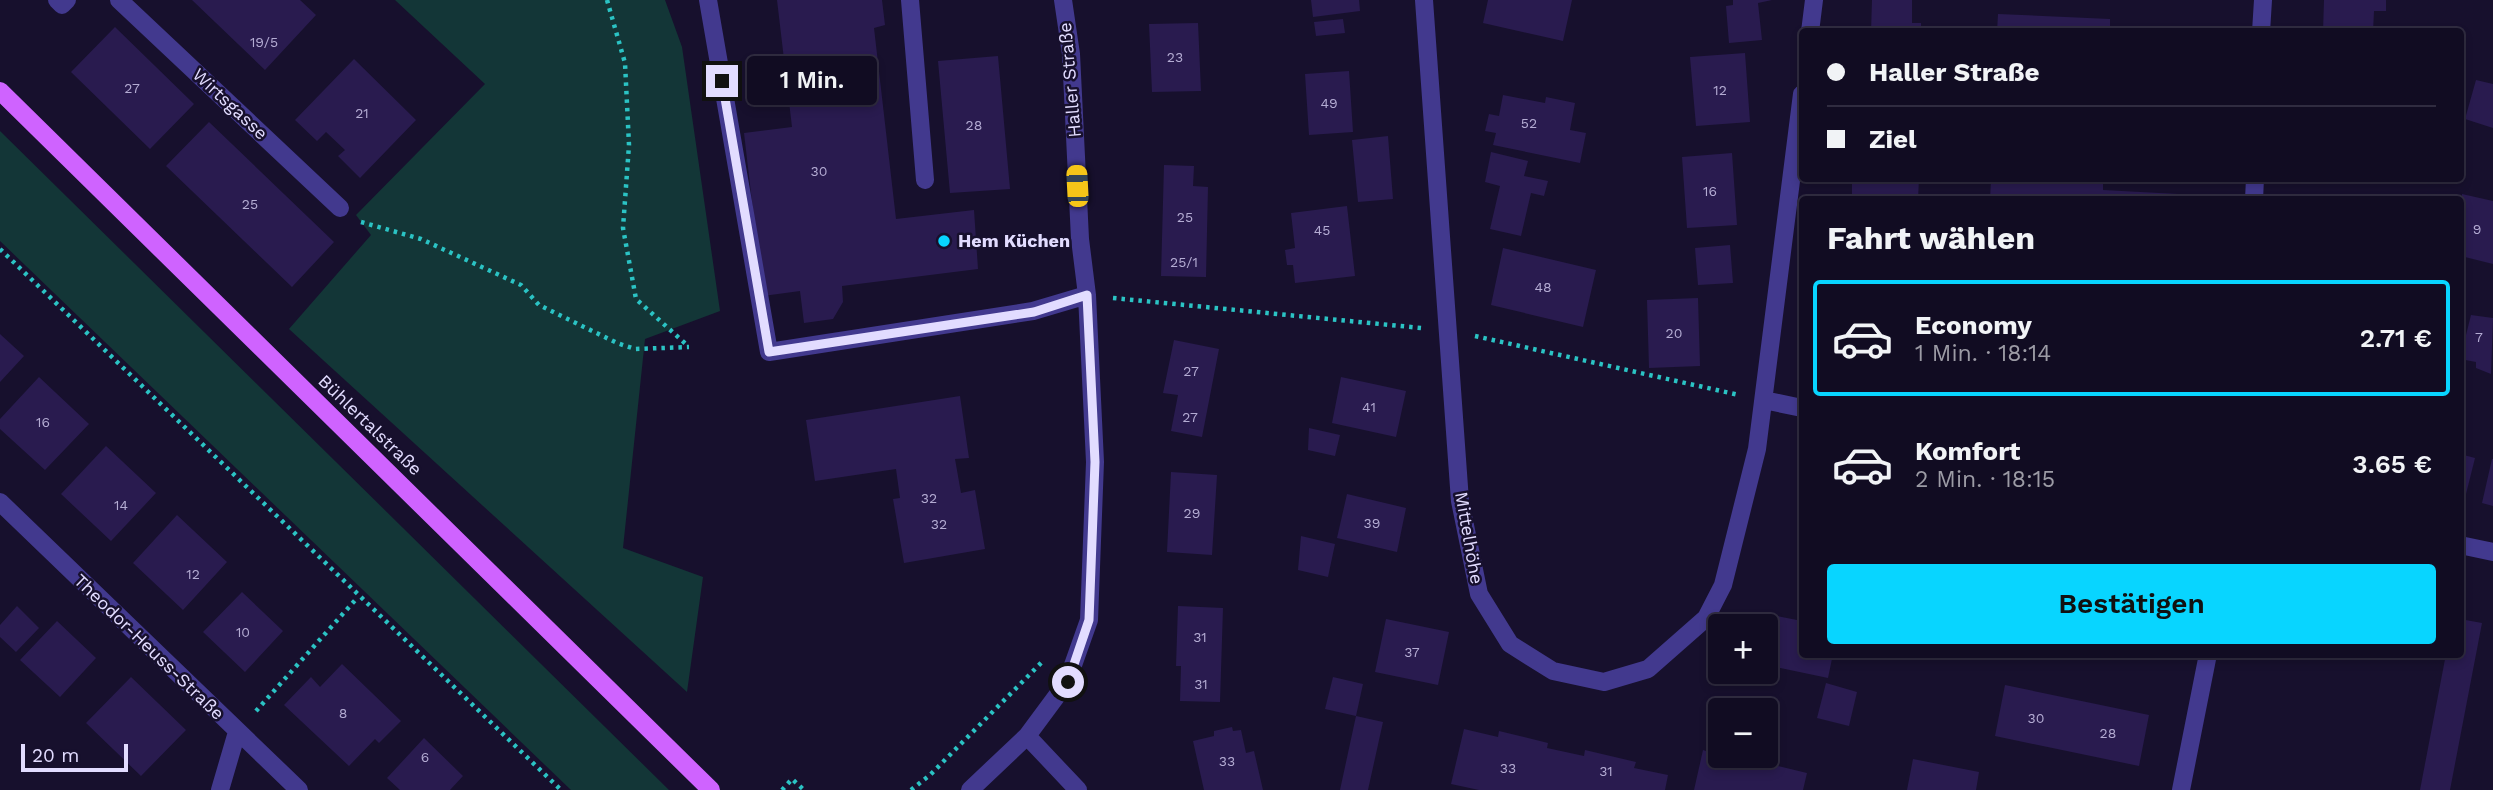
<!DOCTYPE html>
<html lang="de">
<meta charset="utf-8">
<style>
body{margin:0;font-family:"Work Sans",sans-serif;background:#1a152a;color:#f1f3f6;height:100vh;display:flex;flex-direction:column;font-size:26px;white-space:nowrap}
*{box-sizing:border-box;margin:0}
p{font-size:23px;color:#9c9ba5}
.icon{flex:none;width:38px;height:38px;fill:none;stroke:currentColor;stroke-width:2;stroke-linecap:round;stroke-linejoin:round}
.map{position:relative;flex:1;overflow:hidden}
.side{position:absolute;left:1799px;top:196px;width:665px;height:462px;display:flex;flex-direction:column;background:#110c22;border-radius:7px;box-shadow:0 4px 10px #0003,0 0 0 2px #302c40}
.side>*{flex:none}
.guide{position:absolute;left:1799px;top:28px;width:665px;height:154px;border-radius:7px;box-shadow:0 4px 10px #0003,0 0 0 2px #302c40;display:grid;align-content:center;height:154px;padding:0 28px;background:#110c22}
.fabs{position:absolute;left:1708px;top:614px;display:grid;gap:14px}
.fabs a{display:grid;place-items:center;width:70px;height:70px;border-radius:7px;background:#110c22;box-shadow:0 4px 10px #0003,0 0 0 2px #302c40;font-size:35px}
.scale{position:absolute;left:21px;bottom:18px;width:107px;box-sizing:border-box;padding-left:7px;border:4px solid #e2dcff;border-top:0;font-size:19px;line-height:24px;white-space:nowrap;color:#e2dcff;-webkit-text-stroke:5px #17102d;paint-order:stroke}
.end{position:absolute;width:32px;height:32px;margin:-16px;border:9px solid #e2dcff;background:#111;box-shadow:0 0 0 4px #111}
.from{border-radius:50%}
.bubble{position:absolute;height:49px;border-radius:7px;background:#110c22;box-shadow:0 4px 10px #0003,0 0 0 2px #302c40;font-size:23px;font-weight:600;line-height:49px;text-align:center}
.car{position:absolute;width:21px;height:42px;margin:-21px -10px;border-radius:9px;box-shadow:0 0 5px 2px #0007;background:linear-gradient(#f5c518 24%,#345 0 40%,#f5c518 0 76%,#345 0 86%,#f5c518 0)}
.guide b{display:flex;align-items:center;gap:24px;height:66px;font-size:26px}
.guide b+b{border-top:2px solid #302c40}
.guide i{width:18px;height:18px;background:#f1f3f6}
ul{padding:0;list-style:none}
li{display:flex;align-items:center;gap:21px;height:116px;margin:0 14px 10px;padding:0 14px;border:4px solid transparent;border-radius:7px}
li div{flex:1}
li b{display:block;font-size:26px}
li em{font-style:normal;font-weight:600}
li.selected{border-color:#08d5ff}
li>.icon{width:63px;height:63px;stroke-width:1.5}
h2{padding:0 28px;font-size:32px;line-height:84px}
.cta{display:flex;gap:14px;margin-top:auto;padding:14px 28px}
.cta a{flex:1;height:80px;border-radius:7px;background:#08d5ff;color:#111;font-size:28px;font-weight:600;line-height:80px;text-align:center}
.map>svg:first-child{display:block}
</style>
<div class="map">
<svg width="2493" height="790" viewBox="0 0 2493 790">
<rect width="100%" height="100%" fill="#17102d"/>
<path fill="#133637" d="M 395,0 L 665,0 L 682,47 L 720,311 L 645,339 L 623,548 L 703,577 L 687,692 L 289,329 L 371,235 L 356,215 L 485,84 Z
M 0,131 L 669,790 L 571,790 L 0,241 Z"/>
<path fill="#291b4f" d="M 192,0 L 300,0 L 316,15 L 265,70 Z
M 777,0 L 882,0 L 885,25 L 874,28 L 896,219 L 974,210 L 978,269 L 842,286 L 843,302 L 833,319 L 804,323 L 800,291 L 763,296 L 744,133 L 792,127 Z
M 1311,0 L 1359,0 L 1360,11 L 1313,17 Z
M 1488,0 L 1572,0 L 1563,41 L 1483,23 Z
M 1733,0 L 1772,0 L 1758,3 L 1762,40 L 1729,43 L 1726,6 L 1733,5 Z
M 1872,0 L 1912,0 L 1912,23 L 1921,23 L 1921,32 L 1871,32 Z
M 2324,0 L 2386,0 L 2386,11 L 2374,11 L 2373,32 L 2323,32 Z
M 1998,14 L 2110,19 L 2110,26 L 2187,32 L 1997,32 Z
M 1343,19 L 1345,33 L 1316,36 L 1314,22 Z
M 1198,23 L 1201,91 L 1152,92 L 1149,24 Z
M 115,27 L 194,104 L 150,149 L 71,72 Z
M 1745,53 L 1750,122 L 1696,126 L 1690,57 Z
M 998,56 L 1010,189 L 950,193 L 938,61 Z
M 354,59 L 416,120 L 360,178 L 338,156 L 345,150 L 326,132 L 317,141 L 295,120 Z
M 1349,71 L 1353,132 L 1309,135 L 1305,74 Z
M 2476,80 L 2493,84 L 2493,128 L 2465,119 Z
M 1503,95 L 1545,103 L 1546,97 L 1575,103 L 1570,130 L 1586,133 L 1580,163 L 1493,145 L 1496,133 L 1485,131 L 1489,114 L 1499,116 Z
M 209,122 L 334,242 L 292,287 L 166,166 Z
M 1388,136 L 1393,199 L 1358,202 L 1352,140 Z
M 1491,152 L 1528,161 L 1524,176 L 1548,181 L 1544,196 L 1531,193 L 1521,236 L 1490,229 L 1500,186 L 1485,182 Z
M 1732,153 L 1737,225 L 1687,228 L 1682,157 Z
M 1164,165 L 1194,166 L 1193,186 L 1208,187 L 1206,277 L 1161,276 Z
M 1858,178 L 1919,178 L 1918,200 L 1852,200 L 1852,181 L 1858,181 Z
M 1991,179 L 2103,184 L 2103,190 L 2216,196 L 2215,200 L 1990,200 Z
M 2462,194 L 2493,201 L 2493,264 L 2461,256 Z
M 1347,206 L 1355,276 L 1295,283 L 1293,265 L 1287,265 L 1285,250 L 1295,248 L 1291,213 Z
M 1730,245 L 1733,283 L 1698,285 L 1695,248 Z
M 1503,248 L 1596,270 L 1583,327 L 1491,305 Z
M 1698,298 L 1700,366 L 1649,368 L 1647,300 Z
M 2471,315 L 2493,318 L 2491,374 L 2476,368 L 2476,362 L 2460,359 Z
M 0,334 L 24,356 L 0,382 Z
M 1174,340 L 1219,349 L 1202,437 L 1171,431 L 1178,395 L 1163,393 Z
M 39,377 L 89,424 L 45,470 L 0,429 L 0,419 Z
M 1341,377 L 1406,391 L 1396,437 L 1332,423 Z
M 960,396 L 969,458 L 955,459 L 961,493 L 975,490 L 985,549 L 904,563 L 893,499 L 900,498 L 896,469 L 815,481 L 806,420 Z
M 1309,428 L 1340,435 L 1335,456 L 1308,450 Z
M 106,446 L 156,493 L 111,541 L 61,494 Z
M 2460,454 L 2475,458 L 2461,514 L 2460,514 Z
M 2492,459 L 2493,459 L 2493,506 L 2482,503 Z
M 1171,472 L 1217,475 L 1212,555 L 1167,552 Z
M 1347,494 L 1406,508 L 1397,552 L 1337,538 Z
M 177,515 L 227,562 L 183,610 L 133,563 Z
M 1301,536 L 1335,544 L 1328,577 L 1298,570 Z
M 242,592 L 283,631 L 245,672 L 203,632 Z
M 17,606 L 39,628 L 16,652 L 0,637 L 0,625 Z
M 1178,606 L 1223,608 L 1220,702 L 1180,701 L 1181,666 L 1176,666 Z
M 1772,615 L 1802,621 L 1802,654 L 1833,654 L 1828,678 L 1766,665 Z
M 1386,619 L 1449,632 L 1438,685 L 1375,672 Z
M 2460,619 L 2482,623 L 2450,790 L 2420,790 L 2446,654 L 2460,654 Z
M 57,621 L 96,658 L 60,697 L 20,660 Z
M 342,664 L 401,721 L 379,743 L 375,739 L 349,766 L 284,705 L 311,677 L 320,687 Z
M 131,677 L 186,730 L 141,776 L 86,723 Z
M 1333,677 L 1363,684 L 1356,716 L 1325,709 Z
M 1826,683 L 1857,692 L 1849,726 L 1817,718 Z
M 2005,685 L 2149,715 L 2139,766 L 1995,736 Z
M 1356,716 L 1383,722 L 1368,790 L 1340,790 Z
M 1232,727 L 1233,731 L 1241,730 L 1246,753 L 1254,751 L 1263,790 L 1204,790 L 1193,741 L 1214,736 L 1214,731 Z
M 1464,729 L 1498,737 L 1499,731 L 1548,743 L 1547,748 L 1584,756 L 1585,750 L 1636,762 L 1634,768 L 1668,775 L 1665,790 L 1479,790 L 1451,784 Z
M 424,738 L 463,776 L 450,790 L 400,790 L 387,778 Z
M 1703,750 L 1720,756 L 1772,756 L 1770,764 L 1807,773 L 1803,790 L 1694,790 Z
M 1913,759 L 1979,772 L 1976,790 L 1907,790 Z"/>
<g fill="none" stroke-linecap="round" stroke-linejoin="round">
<path stroke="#2bc3c4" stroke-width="4.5" stroke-dasharray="3.5 5" stroke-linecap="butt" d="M 607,0 L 625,63 L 629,145 L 623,228 L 636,299 L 688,346
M 361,222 L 421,239 L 521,285 L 539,305 L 617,343 L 635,349 L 689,347
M 0,249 L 561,790
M 1113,298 L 1421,328
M 1475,336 L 1739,395
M 256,711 L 358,597
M 782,790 L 792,779 L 804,790
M 911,790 L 930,775 L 1043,661"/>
<path stroke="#42398e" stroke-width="18" d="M 57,0 L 62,5 L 67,0
M 119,0 L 340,208
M 708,0 L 769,352 L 1033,311 L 1087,295
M 910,0 L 925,180
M 1424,0 L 1460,501 L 1479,594 L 1510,644 L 1553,671 L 1604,682 L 1648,669 L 1706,618 L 1723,585 L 1757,449 L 1802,94
M 1810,32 L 1814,0
M 2261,32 L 2263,0
M 2254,200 L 2255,178
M 1764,400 L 1802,408
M 0,502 L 299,790
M 2460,545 L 2493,552
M 1027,736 L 1078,790
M 220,790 L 237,732
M 970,790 L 1027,736 L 1067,682 L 1089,620 L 1095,462 L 1087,295 L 1080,239 L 1071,54 L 1063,0
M 2181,790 L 2208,654"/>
<path stroke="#cf63ff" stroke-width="18" d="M 0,91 L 711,790"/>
</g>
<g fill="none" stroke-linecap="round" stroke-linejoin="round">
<path stroke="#e2dcff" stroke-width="9" d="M 722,81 L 769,352 L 1034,312 L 1087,295 L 1095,462 L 1089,620 L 1068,682"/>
</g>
<circle fill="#08d5ff" stroke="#17102d" stroke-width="2.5" cx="944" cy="241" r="7"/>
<g text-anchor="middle" stroke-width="5" stroke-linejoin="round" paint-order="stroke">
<g font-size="14" fill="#b4acd3">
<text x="264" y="47">19/5</text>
<text x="1175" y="62">23</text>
<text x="132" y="93">27</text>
<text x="1720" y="95">12</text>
<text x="1329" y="108">49</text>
<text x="362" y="118">21</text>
<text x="1529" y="128">52</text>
<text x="974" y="130">28</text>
<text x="819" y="176">30</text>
<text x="1710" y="196">16</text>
<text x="250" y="209">25</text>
<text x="1185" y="222">25</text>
<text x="2477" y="234">9</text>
<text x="1322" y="235">45</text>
<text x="1184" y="267">25/1</text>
<text x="1543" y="292">48</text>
<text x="1674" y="338">20</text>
<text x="2479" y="342">7</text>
<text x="1191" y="376">27</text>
<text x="1369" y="412">41</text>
<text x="1190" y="422">27</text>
<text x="43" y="427">16</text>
<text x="929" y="503">32</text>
<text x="121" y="510">14</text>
<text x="1192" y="518">29</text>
<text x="1372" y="528">39</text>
<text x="939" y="529">32</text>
<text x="193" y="579">12</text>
<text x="243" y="637">10</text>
<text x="1200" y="642">31</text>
<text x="1412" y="657">37</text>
<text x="1201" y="689">31</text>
<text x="343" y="718">8</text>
<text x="2036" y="723">30</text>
<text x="2108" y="738">28</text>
<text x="425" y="762">6</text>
<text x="1227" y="766">33</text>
<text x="1508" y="773">33</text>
<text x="1606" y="776">31</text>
</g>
<g font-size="18" fill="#e2dcff" stroke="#17102d">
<text transform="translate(1070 80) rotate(-95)" y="6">Haller Straße</text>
<text transform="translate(230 104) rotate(43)" y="6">Wirtsgasse</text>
<text transform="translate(370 425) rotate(44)" y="6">Bühlertalstraße</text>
<text transform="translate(1469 538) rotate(80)" y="6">Mittelhöhe</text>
<text transform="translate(149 647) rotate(44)" y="6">Theodor-Heuss-Straße</text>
</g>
<g font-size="18" font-weight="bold" fill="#e2dcff" stroke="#17102d" text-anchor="start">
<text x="958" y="247">Hem Küchen</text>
</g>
</g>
</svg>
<div class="fabs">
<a>+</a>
<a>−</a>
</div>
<div class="scale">20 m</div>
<i class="end from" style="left:1068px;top:682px"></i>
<i class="end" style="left:722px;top:81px"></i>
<div class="bubble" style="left:747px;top:56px;width:130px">1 Min.</div>
<i class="car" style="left:1077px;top:186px;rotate:357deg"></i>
<div class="guide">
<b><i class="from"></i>Haller Straße</b>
<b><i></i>Ziel</b>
</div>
<section class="side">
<h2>Fahrt wählen</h2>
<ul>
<li class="selected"><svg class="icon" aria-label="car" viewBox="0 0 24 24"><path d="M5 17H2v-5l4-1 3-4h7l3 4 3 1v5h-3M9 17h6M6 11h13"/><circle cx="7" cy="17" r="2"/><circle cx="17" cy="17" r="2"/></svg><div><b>Economy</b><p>1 Min. · 18:14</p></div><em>2.71 €</em></li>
<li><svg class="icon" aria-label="car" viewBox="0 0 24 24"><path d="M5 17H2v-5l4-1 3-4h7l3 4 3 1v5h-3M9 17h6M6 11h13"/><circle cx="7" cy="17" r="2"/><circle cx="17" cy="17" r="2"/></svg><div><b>Komfort</b><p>2 Min. · 18:15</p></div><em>3.65 €</em></li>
</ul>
<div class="cta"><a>Bestätigen</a></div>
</section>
</div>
